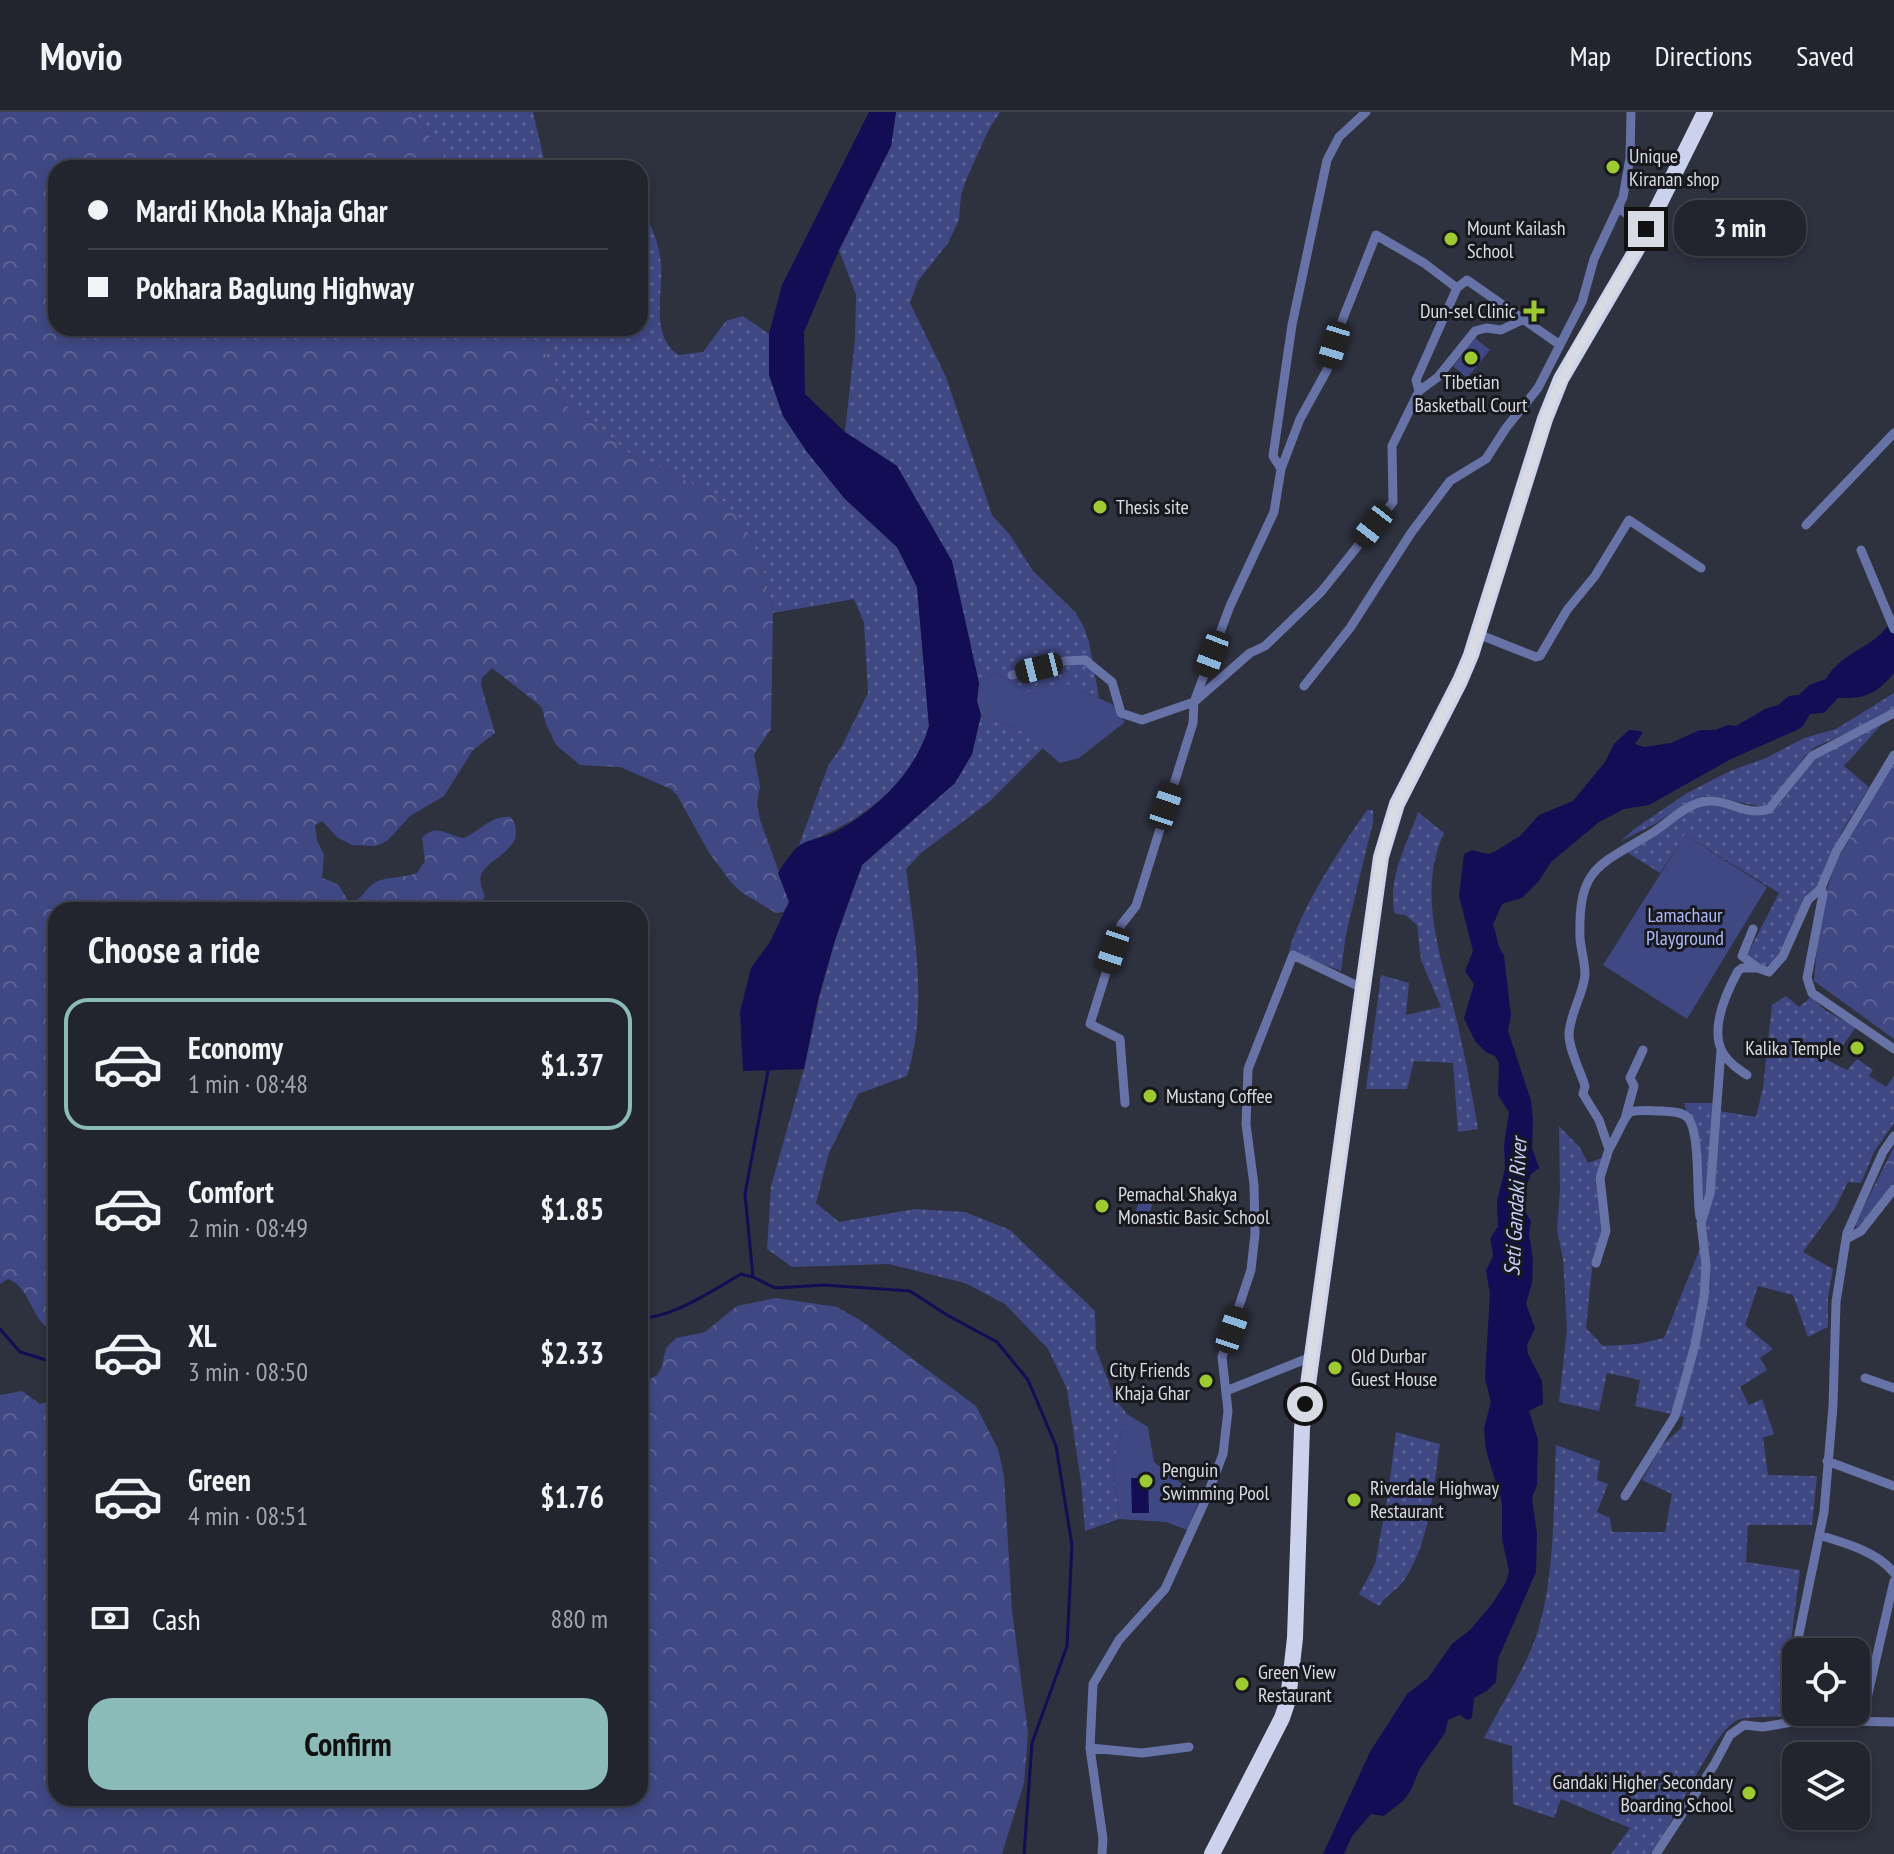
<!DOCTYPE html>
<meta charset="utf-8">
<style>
body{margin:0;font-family:"PT Sans Narrow",sans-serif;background:#2a2d36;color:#f1f3f6;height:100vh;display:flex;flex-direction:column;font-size:30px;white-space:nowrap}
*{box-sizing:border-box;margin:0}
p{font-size:26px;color:#a2a5aa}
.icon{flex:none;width:44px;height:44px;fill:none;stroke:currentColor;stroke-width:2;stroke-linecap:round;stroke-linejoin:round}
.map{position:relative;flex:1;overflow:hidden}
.panel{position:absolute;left:48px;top:790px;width:600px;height:904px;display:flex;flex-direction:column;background:#22252e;border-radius:24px;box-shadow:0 4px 12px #0003,0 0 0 2px #3f424a}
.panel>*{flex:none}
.hud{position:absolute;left:48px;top:48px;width:600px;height:176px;border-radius:24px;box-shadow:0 4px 12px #0003,0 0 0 2px #3f424a;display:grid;align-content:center;height:176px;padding:0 40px;background:#22252e}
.tools{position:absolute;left:1782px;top:1526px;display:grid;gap:16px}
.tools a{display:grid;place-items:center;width:88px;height:88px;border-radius:16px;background:#22252e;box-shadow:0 4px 12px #0003,0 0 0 2px #3f424a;font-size:40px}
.end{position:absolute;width:36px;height:36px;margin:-18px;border:10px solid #d8dbe3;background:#111;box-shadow:0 0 0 4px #111}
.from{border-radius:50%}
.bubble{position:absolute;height:56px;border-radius:24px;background:#22252e;box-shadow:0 4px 12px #0003,0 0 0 2px #3f424a;font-size:26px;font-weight:800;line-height:56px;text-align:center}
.car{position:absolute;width:24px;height:48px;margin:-24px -12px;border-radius:10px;box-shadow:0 0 6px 2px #0007;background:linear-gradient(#222 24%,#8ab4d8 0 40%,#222 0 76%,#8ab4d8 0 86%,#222 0)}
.hud b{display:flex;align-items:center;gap:28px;height:76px;font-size:30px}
.hud b+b{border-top:2px solid #3f424a}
.hud i{width:20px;height:20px;background:#f1f3f6}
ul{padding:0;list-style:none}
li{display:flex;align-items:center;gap:24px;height:132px;margin:0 16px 12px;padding:0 24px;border:4px solid transparent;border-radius:24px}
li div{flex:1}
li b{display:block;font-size:30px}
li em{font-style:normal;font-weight:800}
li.current{border-color:#8bbbb9}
li>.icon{width:72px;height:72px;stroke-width:1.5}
h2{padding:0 40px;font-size:36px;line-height:96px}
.pay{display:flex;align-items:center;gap:20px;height:88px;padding:0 40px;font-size:30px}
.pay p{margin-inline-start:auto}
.button{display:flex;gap:16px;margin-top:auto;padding:16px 40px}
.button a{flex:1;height:92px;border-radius:24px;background:#8bbbb9;color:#111;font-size:32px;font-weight:800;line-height:92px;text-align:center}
header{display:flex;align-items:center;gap:48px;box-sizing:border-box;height:112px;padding:0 40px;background:#22252e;border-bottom:2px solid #3f424a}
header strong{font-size:38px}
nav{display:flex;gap:44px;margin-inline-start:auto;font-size:28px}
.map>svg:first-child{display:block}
</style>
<header>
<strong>Movio</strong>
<nav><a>Map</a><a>Directions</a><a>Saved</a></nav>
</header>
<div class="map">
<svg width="1894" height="1742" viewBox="0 0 1894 1742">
<defs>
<pattern id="grass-dots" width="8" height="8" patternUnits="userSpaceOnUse" patternTransform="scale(2)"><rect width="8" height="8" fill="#3f4883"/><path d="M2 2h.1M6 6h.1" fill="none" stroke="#5a6294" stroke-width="1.8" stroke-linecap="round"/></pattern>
<pattern id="forest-crowns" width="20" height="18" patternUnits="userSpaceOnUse" patternTransform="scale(2)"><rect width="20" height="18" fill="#3f4883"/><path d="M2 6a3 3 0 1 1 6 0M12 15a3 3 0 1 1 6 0" fill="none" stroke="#5a6294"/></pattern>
</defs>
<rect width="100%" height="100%" fill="#2e313e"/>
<path fill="url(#grass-dots)" d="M 413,0 L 533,0 L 546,56 L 452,56 Z
M 896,0 L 1000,0 L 988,19 L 967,66 L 961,83 L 959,108 L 948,131 L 918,169 L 910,191 L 946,265 L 992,403 L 1010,423 L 1033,459 L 1075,500 L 1083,513 L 1089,530 L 1099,586 L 1083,579 L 1047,574 L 1035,582 L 1018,576 L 996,560 L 979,571 L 969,528 L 897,354 L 845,320 L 855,227 L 856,183 L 839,138 L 891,34 Z
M 640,104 L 646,105 C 655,121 660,136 661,154 C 663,185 650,222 678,243 L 703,240 L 726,209 L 743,204 L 769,222 L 769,263 L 783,304 L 807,340 L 845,387 L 897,435 L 917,475 L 929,614 C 913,674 856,713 799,733 L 828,654 L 843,632 L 868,581 L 864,511 L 854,487 L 773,501 L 762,452 L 727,392 L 673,361 L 631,343 L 604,319 L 568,295 L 557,273 L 536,216 L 640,216 Z
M 1894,581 L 1894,596 L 1881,606 L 1815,635 L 1804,645 L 1785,674 L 1764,695 L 1706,684 L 1683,693 L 1655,712 L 1621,729 L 1634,717 L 1687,681 L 1730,659 L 1766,646 L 1804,626 L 1836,617 Z
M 981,603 L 1022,619 L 1044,635 L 989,690 L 921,741 L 906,757 C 915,825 928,897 907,964 L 858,982 L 829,1041 L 816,1091 L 839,1110 L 915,1097 L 965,1100 L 1010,1118 L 1095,1199 L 1096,1237 L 1115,1287 L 1127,1302 L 1113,1352 L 1119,1407 L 1085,1419 L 1081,1370 L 1067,1277 L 1048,1237 L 1005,1192 L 965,1171 L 889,1152 L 792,1155 L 767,1137 L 771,1074 L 804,957 L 819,887 L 835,828 L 862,753 L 955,671 L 972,642 Z
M 1881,613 L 1844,654 L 1869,675 L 1842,719 L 1820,771 L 1807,782 L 1784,835 L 1772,852 L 1764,854 L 1746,845 L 1779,781 L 1685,723 L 1660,761 L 1625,739 C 1650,723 1681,695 1712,692 C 1732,690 1751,712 1771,699 C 1786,689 1794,669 1806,655 C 1823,634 1856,625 1881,613 Z
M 1367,698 L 1373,698 L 1373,710 L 1346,822 L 1341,859 L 1289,839 C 1302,793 1340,737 1367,698 Z
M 1418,700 L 1444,721 C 1415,783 1444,852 1458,914 C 1466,948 1472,983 1478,1017 L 1458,1020 L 1453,951 L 1414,949 L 1407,977 L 1366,977 L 1381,863 L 1409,871 L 1406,903 L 1441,895 L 1421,848 L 1417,813 L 1405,803 L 1395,802 C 1386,769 1408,730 1418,700 Z
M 1786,884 L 1799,895 L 1811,885 L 1826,899 L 1856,915 L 1843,933 L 1835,929 L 1825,947 L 1847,958 L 1857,947 L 1873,958 L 1869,964 L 1886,975 L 1894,964 L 1894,1011 L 1874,1040 L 1861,1071 L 1848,1070 L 1835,1096 L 1803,1140 L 1833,1157 L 1828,1185 L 1828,1215 L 1808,1225 L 1793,1183 L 1758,1174 L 1745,1213 L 1773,1237 L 1760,1246 L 1767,1258 L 1740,1275 L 1749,1293 L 1762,1287 L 1774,1322 L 1763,1326 L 1768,1363 L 1817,1364 L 1812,1413 L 1748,1413 L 1746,1450 L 1800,1458 L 1791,1529 L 1794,1604 C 1783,1605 1747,1604 1738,1608 C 1711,1619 1674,1715 1650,1742 L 1611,1742 L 1630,1716 L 1561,1687 L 1554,1706 L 1513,1692 L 1512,1634 L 1484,1626 C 1499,1597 1517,1569 1530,1540 C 1556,1482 1553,1396 1556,1333 L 1600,1349 L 1597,1368 L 1608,1372 L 1597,1400 L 1610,1406 L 1612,1420 L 1665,1420 L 1672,1382 L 1642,1368 L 1662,1333 L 1681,1316 L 1684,1305 L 1635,1294 L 1640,1268 L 1607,1261 L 1599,1299 L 1559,1290 L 1567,1217 L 1563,1147 L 1557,1118 L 1560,1079 L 1559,1014 L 1580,1036 L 1588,1051 L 1604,1045 L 1595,1066 L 1602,1117 L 1592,1157 L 1586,1216 L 1603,1234 L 1637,1232 L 1664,1226 L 1701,1134 L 1691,1012 L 1684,991 L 1716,991 L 1719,999 L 1756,1005 L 1763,976 L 1772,893 Z
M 1396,1320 L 1440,1332 C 1433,1377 1430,1428 1405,1467 C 1398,1478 1386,1483 1379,1494 L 1359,1482 L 1375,1452 L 1388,1383 Z"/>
<path fill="url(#forest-crowns)" d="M 0,0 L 413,0 L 452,56 L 56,56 L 56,216 L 536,216 L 557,273 L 568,295 L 604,319 L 631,343 L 673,361 L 727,392 L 749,422 L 762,452 L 773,501 L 771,617 L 754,642 L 760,674 L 757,691 L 760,708 L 790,790 L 783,800 L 776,801 L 741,780 L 730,769 L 708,739 L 677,683 L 671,677 L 620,655 L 580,653 L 556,633 L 546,612 L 542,596 L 537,591 L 492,556 L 482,566 L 481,573 L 495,621 L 473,638 L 444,684 L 410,704 L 389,727 L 383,731 L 375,734 L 352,733 L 338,726 L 322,709 L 315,713 L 317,728 L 324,743 L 322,766 L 338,772 L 350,792 C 363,787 365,776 376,770 C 389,764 404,766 417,761 L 425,749 L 422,726 C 436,710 447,724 464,726 C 480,719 492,702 511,705 C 530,735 490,745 482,761 C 478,769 482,777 485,785 L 479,791 L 439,792 L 432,798 L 56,798 L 56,1215 L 49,1217 C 30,1204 30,1175 8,1167 L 0,1172 Z
M 1894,651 L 1894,927 L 1814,869 L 1818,825 L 1824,801 L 1826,780 L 1837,748 Z
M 1894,1035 L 1894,1071 L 1857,1116 L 1855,1112 Z
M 776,1186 L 837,1195 L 863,1210 L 976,1294 L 998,1337 L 1004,1364 L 1012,1498 L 1028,1621 L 1024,1671 L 1002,1742 L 0,1742 L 0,1283 L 22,1279 L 40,1292 L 56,1288 L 56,1686 L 640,1686 L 640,1273 L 657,1263 L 661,1257 L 666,1236 L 676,1226 L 705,1220 L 737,1194 Z"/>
<path fill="#3f4883" d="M 1475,226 L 1490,238 L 1467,266 L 1453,254 Z
M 996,560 L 1018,576 L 1035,582 L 1047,574 L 1067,572 L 1112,592 L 1125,610 L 1079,646 L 1060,651 L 1022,619 L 981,603 L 977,589 L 979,571 Z
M 1685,723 L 1767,775 L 1687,907 L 1603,853 Z
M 1143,1077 L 1156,1081 L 1147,1110 L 1134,1105 Z
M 1127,1302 L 1148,1315 L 1154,1350 L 1200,1386 L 1187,1418 L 1166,1410 L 1119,1407 L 1113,1352 Z"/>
<path fill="#130d56" d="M 869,0 L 896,0 L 891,34 L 839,138 L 804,220 L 805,282 L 845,320 L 897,354 L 952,449 L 979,571 L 977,589 L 981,603 L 972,642 L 955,671 L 862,753 L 835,828 L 818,887 L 804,957 L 743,959 L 740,900 L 751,856 L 770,830 L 789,790 L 778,761 C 784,752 792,738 802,732 C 810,727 822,726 831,722 C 874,701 916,660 929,614 L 917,475 L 897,435 L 845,387 L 807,340 L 783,304 L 769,263 L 769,222 L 782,173 Z
M 1894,509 L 1894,561 C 1876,582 1866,587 1838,586 L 1824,601 L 1810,602 L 1803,614 L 1797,618 L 1731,647 L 1649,693 L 1624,697 L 1599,710 L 1551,750 L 1539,769 L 1522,786 L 1502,792 L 1493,813 C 1497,822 1497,836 1504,843 L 1511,904 L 1508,919 L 1531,989 L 1533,1008 L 1532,1036 L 1539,1056 L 1531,1062 L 1520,1091 L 1531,1109 L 1529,1122 L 1533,1148 L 1532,1171 L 1526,1192 L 1535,1216 L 1527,1233 L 1528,1242 L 1542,1269 L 1543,1292 L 1529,1299 L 1538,1328 L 1537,1373 L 1532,1386 L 1537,1422 L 1536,1460 L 1498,1547 L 1496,1570 L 1488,1578 L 1474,1586 L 1472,1606 L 1467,1608 L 1460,1603 L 1448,1608 L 1445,1621 L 1419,1658 L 1411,1678 L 1404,1688 L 1384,1704 L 1371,1702 L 1352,1724 L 1344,1742 L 1323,1742 L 1370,1640 L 1407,1582 L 1428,1566 L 1452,1532 L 1470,1518 L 1492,1492 L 1506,1470 L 1509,1459 L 1502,1427 L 1502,1391 L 1486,1338 L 1484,1316 L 1491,1290 L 1485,1266 L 1490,1182 L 1486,1159 L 1493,1144 C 1492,1127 1486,1130 1498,1115 L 1497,1089 L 1505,1056 L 1504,1033 L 1509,1000 L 1498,983 L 1499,951 L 1495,944 L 1486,940 L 1475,929 L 1464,906 L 1474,872 L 1465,859 L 1473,839 L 1459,784 L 1464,742 L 1472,738 L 1488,742 L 1494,740 L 1520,724 L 1539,703 L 1573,689 L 1605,650 L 1614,632 L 1629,618 L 1641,619 L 1642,622 L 1635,632 L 1644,635 L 1671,631 L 1700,618 L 1715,618 L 1728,613 L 1736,614 L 1765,597 L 1778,593 L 1789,584 L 1799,583 L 1809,573 L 1826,567 C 1837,547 1857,540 1875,527 C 1882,522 1887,514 1894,509 Z
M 1131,1366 L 1148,1366 L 1149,1401 L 1132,1401 Z"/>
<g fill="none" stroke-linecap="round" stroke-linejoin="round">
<path stroke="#130d56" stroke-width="3" d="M 769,954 L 745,1082 L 753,1165 L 775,1176 L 824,1173 L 910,1179 L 947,1203 L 997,1230 L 1028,1268 L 1056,1334 L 1072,1433 L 1067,1534 L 1032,1631 L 1024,1742
M 640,1206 C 672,1206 714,1178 741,1162 L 753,1165
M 0,1217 L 20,1240 L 56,1251"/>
<path stroke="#6772a6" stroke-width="9" d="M 1619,96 L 1646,117
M 1419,279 L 1438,265 L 1475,219 L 1486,216 L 1501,218 L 1522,208
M 1281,357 L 1300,307 L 1327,258 L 1342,209 L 1376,123 L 1424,151 L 1457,176
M 1806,413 L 1894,321
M 1861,438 L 1894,517
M 1478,522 L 1536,545 L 1540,544 L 1567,498 L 1595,464 L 1629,408 L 1701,456
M 1012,563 L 1065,549 L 1085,548 L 1112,570 L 1121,601 L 1142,608 L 1194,590 L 1250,541 L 1265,534 L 1321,480 L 1393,390 L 1392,334 L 1419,279 L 1416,268 L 1457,176 L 1467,168 L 1560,233 L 1582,190 L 1594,147 L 1623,85 L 1630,46 L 1631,0
M 1304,574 L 1350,516 L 1411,421 L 1450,369 L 1486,347 L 1506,316 L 1538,276 L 1560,233
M 1821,776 L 1836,740 L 1894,643
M 1753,817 L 1742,844 L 1758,856 L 1769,860 L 1783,844 L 1808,788 L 1821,776 L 1823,782 L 1807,866 L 1812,881 L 1894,937
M 1747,963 C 1738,957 1729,951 1723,941 C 1709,917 1726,881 1738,859 L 1742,856 L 1758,856
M 1125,991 L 1120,927 L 1090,912 L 1121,813 L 1136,794 L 1193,611 L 1194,590 L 1230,494 L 1274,400 L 1281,357 L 1273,344 L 1292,213 L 1327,48 L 1339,25 L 1366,0
M 1626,1003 L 1634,974 L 1630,966 L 1643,938
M 1609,1037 C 1616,1027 1623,1006 1630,1000 C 1640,997 1652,999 1662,999 C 1669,1000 1681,999 1687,1005 C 1701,1018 1696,1084 1700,1105
M 1848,1126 L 1861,1119 L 1894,1077
M 1596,1151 L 1606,1119 L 1600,1066 L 1609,1037 L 1599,1008 L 1583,982 L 1585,974 C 1580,958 1569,938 1569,922 C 1570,901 1583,883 1585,863 C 1585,850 1581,839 1580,826 C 1578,755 1598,754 1652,721 C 1668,711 1680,697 1698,691 C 1722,682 1745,706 1769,697 L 1812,644 L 1894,601
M 1865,1266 L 1894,1276
M 1226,1279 L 1311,1245
M 1827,1349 L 1894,1374
M 1625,1384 L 1675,1304 L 1695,1233 L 1704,1185 L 1706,1153 L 1701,1111 L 1710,1082 L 1721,938
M 1819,1423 C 1844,1431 1877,1439 1894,1461
M 1798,1540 L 1797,1532 L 1824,1400 L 1833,1294 L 1836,1190 L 1847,1121 L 1883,1040 L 1894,1024
M 1862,1608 L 1894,1469
M 1090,1636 L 1142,1641 L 1189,1635
M 1102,1742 L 1103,1727 L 1090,1636 L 1093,1572 L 1119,1528 L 1165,1477 L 1205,1389 L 1223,1342 L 1228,1299 L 1222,1245 L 1251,1158 L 1255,1122 L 1254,1073 L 1246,1012 L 1248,957 L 1293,843 L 1362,876
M 1656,1742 L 1714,1653 L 1730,1623 L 1744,1613 L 1763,1615 L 1804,1608 L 1894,1610"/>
<path stroke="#ccd2ec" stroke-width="16" d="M 1212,1742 L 1282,1606 L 1288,1588 L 1295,1526 L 1302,1316 L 1381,745 L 1397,692 L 1460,569 L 1471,543 L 1545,307 L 1561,267 L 1637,137 L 1705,0"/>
</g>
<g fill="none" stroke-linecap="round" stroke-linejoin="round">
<path stroke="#d8dbe3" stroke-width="10" d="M 1305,1292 L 1381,745 L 1397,692 L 1460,569 L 1471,543 L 1550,293 L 1573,244 L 1637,137 L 1646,117"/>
</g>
<g fill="#9dca30" stroke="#18191f" stroke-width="3">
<circle cx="1613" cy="55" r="8"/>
<circle cx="1451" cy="127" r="8"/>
<path d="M1530 187h8v8h8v8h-8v8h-8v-8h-8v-8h8z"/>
<circle cx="1471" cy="246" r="8"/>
<circle cx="1100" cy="395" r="8"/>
<circle cx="1857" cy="936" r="8"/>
<circle cx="1150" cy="984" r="8"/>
<circle cx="1102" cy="1094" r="8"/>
<circle cx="1335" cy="1256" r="8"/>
<circle cx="1206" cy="1269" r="8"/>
<circle cx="1146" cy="1369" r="8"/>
<circle cx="1354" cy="1388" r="8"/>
<circle cx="1242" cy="1572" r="8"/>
<circle cx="1749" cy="1681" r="8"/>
</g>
<g text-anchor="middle" stroke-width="6" stroke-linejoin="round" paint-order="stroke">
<g font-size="20" fill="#d8dbe3" stroke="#18191f" text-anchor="start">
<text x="1629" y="51">Unique<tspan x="1629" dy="23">Kiranan shop</tspan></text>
<text x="1467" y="123">Mount Kailash<tspan x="1467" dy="23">School</tspan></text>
<text x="1516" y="206" text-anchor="end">Dun-sel Clinic</text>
<text x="1471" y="277" text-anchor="middle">Tibetian<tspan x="1471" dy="23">Basketball Court</tspan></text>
<text x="1116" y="402">Thesis site</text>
<text x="1841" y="943" text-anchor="end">Kalika Temple</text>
<text x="1166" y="991">Mustang Coffee</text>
<text x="1118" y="1089">Pemachal Shakya<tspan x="1118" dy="23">Monastic Basic School</tspan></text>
<text x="1351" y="1251">Old Durbar<tspan x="1351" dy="23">Guest House</tspan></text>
<text x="1190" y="1265" text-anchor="end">City Friends<tspan x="1190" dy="23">Khaja Ghar</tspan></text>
<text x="1162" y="1365">Penguin<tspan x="1162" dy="23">Swimming Pool</tspan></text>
<text x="1370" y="1383">Riverdale Highway<tspan x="1370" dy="23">Restaurant</tspan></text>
<text x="1258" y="1567">Green View<tspan x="1258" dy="23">Restaurant</tspan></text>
<text x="1733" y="1677" text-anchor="end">Gandaki Higher Secondary<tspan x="1733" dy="23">Boarding School</tspan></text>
</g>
<g font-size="20" fill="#adbbfa" stroke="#18191f">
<text x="1685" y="810">Lamachaur<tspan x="1685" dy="23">Playground</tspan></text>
</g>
<g font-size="22" font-style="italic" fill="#c5cffa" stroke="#18191f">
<text transform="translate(1515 1095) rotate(-87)" y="8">Seti Gandaki River</text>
</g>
</g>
</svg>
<div class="tools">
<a><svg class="icon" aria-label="locate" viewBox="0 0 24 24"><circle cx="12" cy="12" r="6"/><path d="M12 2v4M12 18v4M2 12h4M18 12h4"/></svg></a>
<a><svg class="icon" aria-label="layers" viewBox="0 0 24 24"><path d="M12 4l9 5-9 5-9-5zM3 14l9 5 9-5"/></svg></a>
</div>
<i class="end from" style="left:1305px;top:1292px"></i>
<i class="end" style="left:1646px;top:117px"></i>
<div class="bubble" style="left:1674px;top:88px;width:132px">3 min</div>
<i class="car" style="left:1334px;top:233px;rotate:197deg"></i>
<i class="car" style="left:1373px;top:414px;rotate:218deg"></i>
<i class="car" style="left:1212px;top:542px;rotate:201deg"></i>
<i class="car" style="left:1039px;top:556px;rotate:256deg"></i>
<i class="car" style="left:1166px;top:694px;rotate:19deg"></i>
<i class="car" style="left:1113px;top:838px;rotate:198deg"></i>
<i class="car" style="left:1232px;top:1218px;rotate:19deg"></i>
<div class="hud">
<b><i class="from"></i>Mardi Khola Khaja Ghar</b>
<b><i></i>Pokhara Baglung Highway</b>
</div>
<section class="panel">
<h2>Choose a ride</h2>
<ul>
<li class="current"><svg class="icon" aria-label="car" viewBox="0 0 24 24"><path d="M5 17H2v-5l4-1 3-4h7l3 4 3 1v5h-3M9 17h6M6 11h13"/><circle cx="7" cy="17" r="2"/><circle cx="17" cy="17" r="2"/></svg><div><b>Economy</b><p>1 min · 08:48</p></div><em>$1.37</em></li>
<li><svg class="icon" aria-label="car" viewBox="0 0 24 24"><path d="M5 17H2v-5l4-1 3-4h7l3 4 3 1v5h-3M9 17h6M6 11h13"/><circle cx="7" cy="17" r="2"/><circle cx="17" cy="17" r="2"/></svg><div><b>Comfort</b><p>2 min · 08:49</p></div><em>$1.85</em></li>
<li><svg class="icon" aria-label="car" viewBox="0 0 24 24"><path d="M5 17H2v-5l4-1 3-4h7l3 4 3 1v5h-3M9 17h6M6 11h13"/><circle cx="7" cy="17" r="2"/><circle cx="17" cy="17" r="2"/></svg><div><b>XL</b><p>3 min · 08:50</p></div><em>$2.33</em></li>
<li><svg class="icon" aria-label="car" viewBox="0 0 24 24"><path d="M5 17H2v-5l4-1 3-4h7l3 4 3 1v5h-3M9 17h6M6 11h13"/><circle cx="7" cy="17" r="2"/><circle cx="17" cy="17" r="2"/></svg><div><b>Green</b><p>4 min · 08:51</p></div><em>$1.76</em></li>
</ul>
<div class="pay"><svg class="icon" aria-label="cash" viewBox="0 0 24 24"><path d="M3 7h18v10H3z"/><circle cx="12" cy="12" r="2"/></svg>Cash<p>880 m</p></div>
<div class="button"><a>Confirm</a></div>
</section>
</div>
